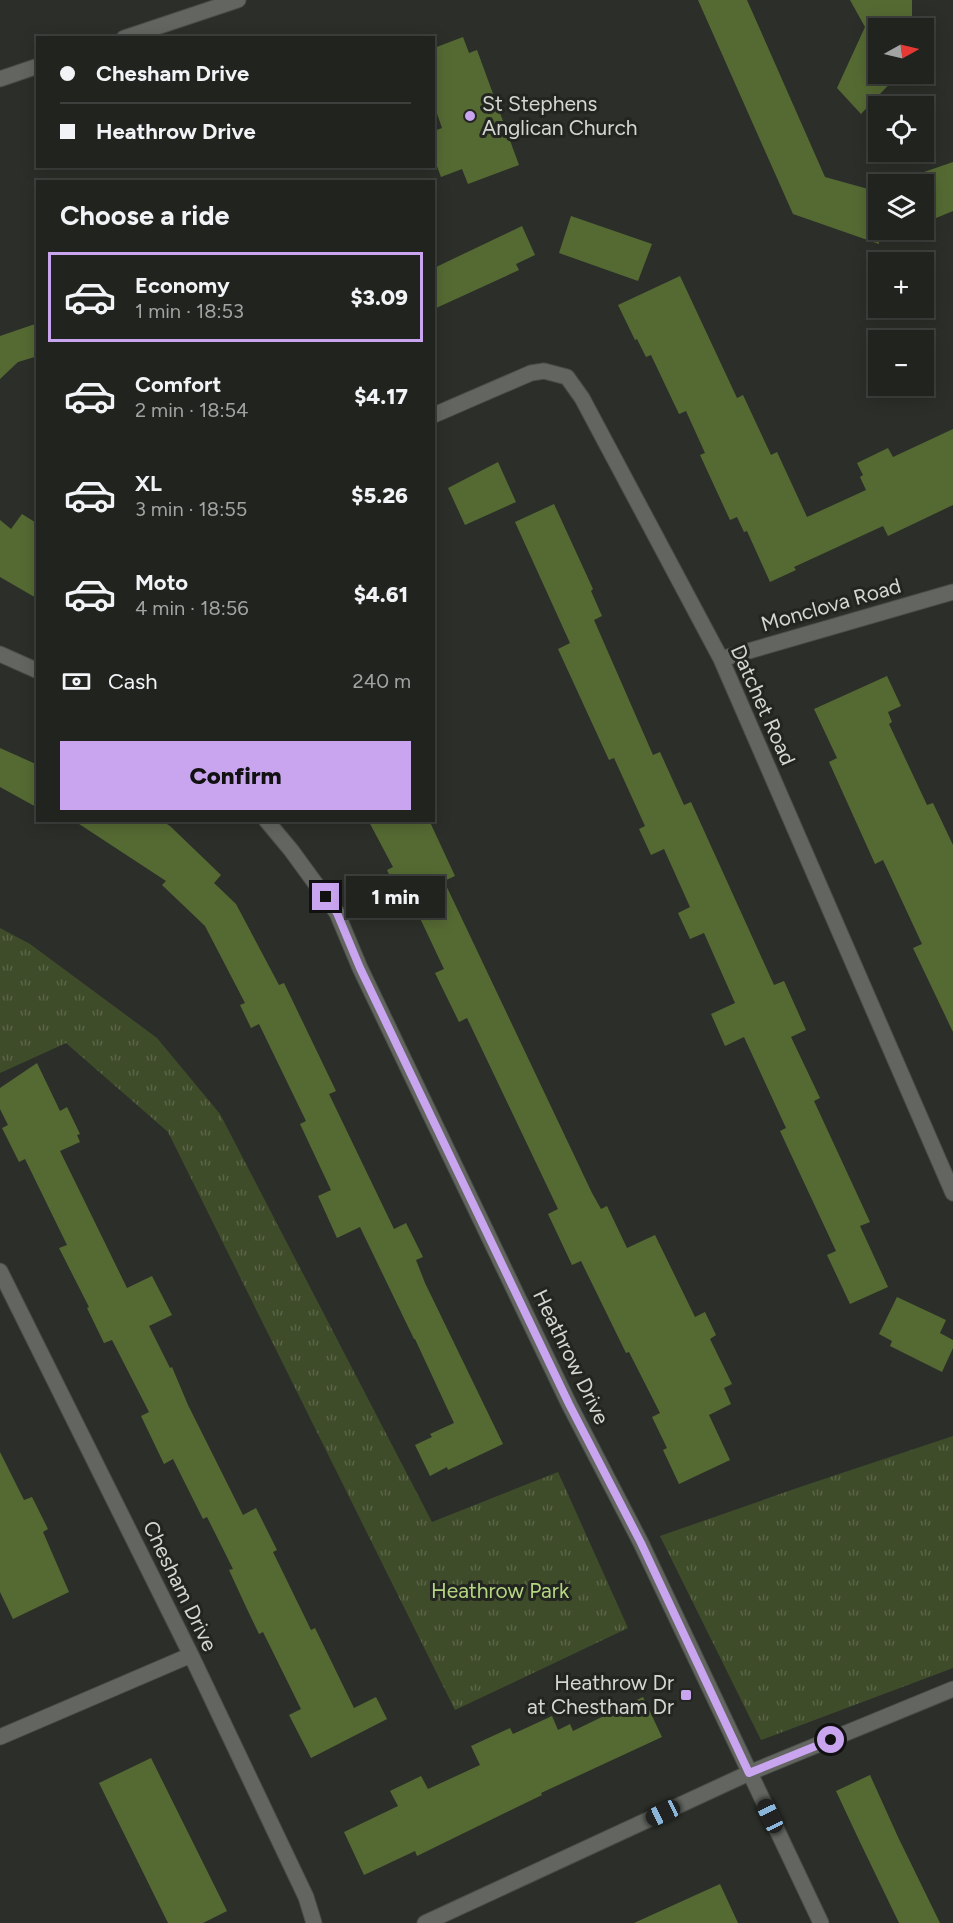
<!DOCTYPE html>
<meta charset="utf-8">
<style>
body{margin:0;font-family:Figtree,sans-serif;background:#2d2f2c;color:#f1f3f6;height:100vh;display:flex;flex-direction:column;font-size:22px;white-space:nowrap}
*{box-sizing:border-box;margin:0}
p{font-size:20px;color:#a2a4a4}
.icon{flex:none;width:33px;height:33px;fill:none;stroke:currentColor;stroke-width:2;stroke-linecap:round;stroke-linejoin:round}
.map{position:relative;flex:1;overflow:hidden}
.details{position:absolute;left:36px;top:180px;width:399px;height:642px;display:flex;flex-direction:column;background:#21231f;border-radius:0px;box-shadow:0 3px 15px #0003,0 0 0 2px #3e403d}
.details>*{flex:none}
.guide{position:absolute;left:36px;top:36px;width:399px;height:132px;border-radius:0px;box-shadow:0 3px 15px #0003,0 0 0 2px #3e403d;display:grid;align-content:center;height:132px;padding:0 24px;background:#21231f}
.needle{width:39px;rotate:82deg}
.controls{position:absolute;left:868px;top:18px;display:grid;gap:12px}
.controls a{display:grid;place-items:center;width:66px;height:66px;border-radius:0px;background:#21231f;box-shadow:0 3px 15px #0003,0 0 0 2px #3e403d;font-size:30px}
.end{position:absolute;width:27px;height:27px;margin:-14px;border:8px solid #c8a5ee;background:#111;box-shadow:0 0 0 3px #111}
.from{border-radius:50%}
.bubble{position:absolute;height:42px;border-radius:0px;background:#21231f;box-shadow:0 3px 15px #0003,0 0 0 2px #3e403d;font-size:20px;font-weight:800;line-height:42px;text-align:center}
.car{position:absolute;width:18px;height:36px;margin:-18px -9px;border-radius:8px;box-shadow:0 0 4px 2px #0007;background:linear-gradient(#222 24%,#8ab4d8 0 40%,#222 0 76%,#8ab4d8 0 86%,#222 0)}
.guide b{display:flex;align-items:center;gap:21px;height:57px;font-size:22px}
.guide b+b{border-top:2px solid #3e403d}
.guide i{width:15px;height:15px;background:#f1f3f6}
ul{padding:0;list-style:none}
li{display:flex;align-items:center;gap:18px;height:90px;margin:0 12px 9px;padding:0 12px;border:3px solid transparent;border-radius:0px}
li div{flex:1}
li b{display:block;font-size:22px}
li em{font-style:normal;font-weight:800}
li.selected{border-color:#c8a5ee}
li>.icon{width:54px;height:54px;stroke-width:1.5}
h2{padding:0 24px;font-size:27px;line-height:72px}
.pay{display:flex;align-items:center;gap:15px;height:66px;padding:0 24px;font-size:22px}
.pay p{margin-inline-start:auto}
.action{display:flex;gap:12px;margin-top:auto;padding:12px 24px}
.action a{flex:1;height:69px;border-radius:0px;background:#c8a5ee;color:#111;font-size:24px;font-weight:800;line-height:69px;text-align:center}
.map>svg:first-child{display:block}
</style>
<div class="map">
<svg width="953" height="1923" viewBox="0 0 953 1923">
<defs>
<pattern id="park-tufts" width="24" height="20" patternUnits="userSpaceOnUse" patternTransform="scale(1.5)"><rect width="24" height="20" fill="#3f4c2a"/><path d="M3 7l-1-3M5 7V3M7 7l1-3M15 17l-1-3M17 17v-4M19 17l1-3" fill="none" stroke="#5a6548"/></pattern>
</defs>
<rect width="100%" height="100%" fill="#2c2f29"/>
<path fill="url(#park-tufts)" d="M 0,928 L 30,944 L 157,1038 L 220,1114 L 432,1522 L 558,1472 L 628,1628 L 455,1710 L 168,1132 L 66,1043 L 0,1073 Z
M 953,1436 L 953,1668 L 761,1740 L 660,1536 L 803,1486 Z"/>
<path fill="#556a33" d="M 698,0 L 747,0 L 825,177 L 879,192 L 879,244 L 793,214 Z
M 850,0 L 912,0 L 912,28 L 879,28 L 879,74 L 899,74 L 861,114 L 837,88 L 865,27 Z
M 463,37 L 469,53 L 477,50 L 519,165 L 468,184 L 462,169 L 441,177 L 434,158 L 434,131 L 442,128 L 434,105 L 434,48 Z
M 953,162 L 953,211 L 924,223 L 924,172 Z
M 571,216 L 652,244 L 638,281 L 559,253 Z
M 522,226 L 535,255 L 516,264 L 519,270 L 434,309 L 434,268 Z
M 680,276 L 737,398 L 743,395 L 771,455 L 777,452 L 807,517 L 866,490 L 860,477 L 863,475 L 857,463 L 888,448 L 893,457 L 953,429 L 953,505 L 888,536 L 883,526 L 794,567 L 796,570 L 770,582 L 747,531 L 744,532 L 737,517 L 730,520 L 700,455 L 705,453 L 686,411 L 679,414 L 651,355 L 646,357 L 637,339 L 635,340 L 618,305 Z
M 38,323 L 38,356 L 18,362 L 0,379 L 0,336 Z
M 498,462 L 516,502 L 465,525 L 448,488 Z
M 554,504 L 593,589 L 591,591 L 602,616 L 594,620 L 653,755 L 660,752 L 684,805 L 691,802 L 774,985 L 784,981 L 806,1030 L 791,1037 L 820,1098 L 814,1101 L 870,1222 L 860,1226 L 888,1287 L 850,1304 L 827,1255 L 836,1251 L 780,1131 L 786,1128 L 744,1037 L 725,1046 L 711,1014 L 735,1003 L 704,933 L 690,939 L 678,913 L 690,907 L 664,849 L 651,855 L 639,829 L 645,826 L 614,758 L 609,760 L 558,649 L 570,643 L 515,522 Z
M 22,514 L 38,524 L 38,599 L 0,577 L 0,520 L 11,529 Z
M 887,676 L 901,706 L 888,712 L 892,722 L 889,724 L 927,805 L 933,803 L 953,845 L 953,1032 L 913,948 L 922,944 L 883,860 L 875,864 L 829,762 L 837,758 L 814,709 Z
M 0,748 L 38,765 L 38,808 L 0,787 Z
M 73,820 L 161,820 L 170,826 L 221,875 L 214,883 L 236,904 L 279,985 L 284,983 L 336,1091 L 329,1094 L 394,1229 L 406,1223 L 423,1257 L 416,1260 L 425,1283 L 503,1444 L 448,1470 L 447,1467 L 430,1476 L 415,1445 L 432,1437 L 430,1434 L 454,1423 L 415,1339 L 414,1339 L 360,1227 L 337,1238 L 318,1196 L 331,1190 L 300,1124 L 306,1121 L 259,1024 L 251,1028 L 240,1005 L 245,1003 L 205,926 L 162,885 L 166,881 Z
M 368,820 L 429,820 L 455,876 L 444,881 L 592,1193 L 601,1209 L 607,1206 L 627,1248 L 655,1235 L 695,1317 L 705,1312 L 716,1335 L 710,1339 L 732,1384 L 724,1388 L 731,1404 L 709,1415 L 730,1460 L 679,1484 L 663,1450 L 667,1448 L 652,1417 L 660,1413 L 629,1352 L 626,1353 L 581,1261 L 572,1265 L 548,1214 L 558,1209 L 467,1018 L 459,1022 L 435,973 L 444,969 L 410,897 L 402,901 L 387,870 L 393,867 Z
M 37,1063 L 60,1111 L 67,1107 L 80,1134 L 77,1135 L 80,1142 L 60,1151 L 127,1288 L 152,1276 L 172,1315 L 149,1326 L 170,1368 L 172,1367 L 188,1405 L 243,1515 L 256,1508 L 277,1550 L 273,1552 L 311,1630 L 315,1628 L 354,1708 L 376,1697 L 387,1719 L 311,1758 L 289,1715 L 301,1709 L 263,1632 L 259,1634 L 247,1609 L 229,1570 L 233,1569 L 207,1517 L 203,1519 L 173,1459 L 164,1464 L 141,1416 L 149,1412 L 112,1340 L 104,1343 L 87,1308 L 89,1307 L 59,1248 L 67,1245 L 25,1159 L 19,1162 L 2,1128 L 8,1125 L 0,1109 L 0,1088 Z
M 897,1297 L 946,1320 L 940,1333 L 953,1340 L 953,1348 L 942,1372 L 890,1346 L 892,1341 L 879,1334 Z
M 0,1452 L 24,1500 L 32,1497 L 48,1529 L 43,1532 L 69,1592 L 13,1619 L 0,1592 Z
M 643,1697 L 662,1737 L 541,1793 L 542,1795 L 417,1856 L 415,1851 L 364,1875 L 344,1832 L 398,1806 L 390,1791 L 421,1776 L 428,1789 L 480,1765 L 471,1746 L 510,1728 L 513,1734 L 552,1716 L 558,1730 L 570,1724 L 573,1731 Z
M 151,1758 L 227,1911 L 203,1923 L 168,1923 L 99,1783 Z
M 870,1775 L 898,1837 L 940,1923 L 899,1923 L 859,1840 L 836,1791 Z
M 720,1884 L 738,1923 L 634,1923 Z"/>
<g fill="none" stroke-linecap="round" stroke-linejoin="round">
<g stroke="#4a4c48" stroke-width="17">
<path id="minor" d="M 434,415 L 531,373 L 544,371 L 567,377 L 582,398 L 721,659 L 953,1193
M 0,654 L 38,671
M 721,659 L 953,592
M 266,820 L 291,850 L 337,913 L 360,968 L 569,1404 L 641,1543 L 821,1923
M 0,1271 L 191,1655 L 306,1897 L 314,1923
M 0,1737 L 191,1655
M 425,1923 L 749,1773 L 953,1689"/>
</g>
<g stroke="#4a4c48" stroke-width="17">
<path id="secondary" d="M 124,38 L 238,0
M 0,79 L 38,66"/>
</g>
<use href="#minor" stroke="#636660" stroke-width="15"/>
<use href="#secondary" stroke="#636660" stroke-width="15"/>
</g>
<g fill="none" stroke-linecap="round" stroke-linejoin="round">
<path stroke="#c8a5ee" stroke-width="8" d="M 326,897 L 337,913 L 360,968 L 569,1404 L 641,1543 L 749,1773 L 831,1740"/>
</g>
<g fill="#c8a5ee" stroke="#232520" stroke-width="2">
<circle cx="470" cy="116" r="6"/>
<rect x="680" y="1689" width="12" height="12" rx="3"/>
</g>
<g text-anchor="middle" stroke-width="6" stroke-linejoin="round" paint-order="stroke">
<g font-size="21" fill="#d4d6d2" stroke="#232520" text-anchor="start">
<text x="482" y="111">St Stephens<tspan x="482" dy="24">Anglican Church</tspan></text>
<text x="674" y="1690" text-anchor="end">Heathrow Dr<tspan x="674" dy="24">at Chestham Dr</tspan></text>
</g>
<g font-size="21" fill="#d4d6d2" stroke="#232520">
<text transform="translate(831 605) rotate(-16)" y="7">Monclova Road</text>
<text transform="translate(763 705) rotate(66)" y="7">Datchet Road</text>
<text transform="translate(571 1357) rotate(64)" y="7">Heathrow Drive</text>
<text transform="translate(180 1586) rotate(64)" y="7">Chesham Drive</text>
</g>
<g font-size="21" fill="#b5d582" stroke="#232520">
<text x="500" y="1598">Heathrow Park</text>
</g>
</g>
</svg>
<div class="controls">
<a><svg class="needle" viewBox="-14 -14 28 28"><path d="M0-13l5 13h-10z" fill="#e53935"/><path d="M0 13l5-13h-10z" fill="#a2a4a4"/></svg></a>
<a><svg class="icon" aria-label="locate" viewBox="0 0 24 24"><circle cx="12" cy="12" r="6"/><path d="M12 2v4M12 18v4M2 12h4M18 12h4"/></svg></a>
<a><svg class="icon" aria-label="layers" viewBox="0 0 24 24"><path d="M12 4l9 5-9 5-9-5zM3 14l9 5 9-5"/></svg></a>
<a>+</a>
<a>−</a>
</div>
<i class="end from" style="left:831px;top:1740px"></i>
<i class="end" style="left:326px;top:897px"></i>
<div class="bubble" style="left:346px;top:876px;width:99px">1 min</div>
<i class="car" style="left:663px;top:1813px;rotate:245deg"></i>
<i class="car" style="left:770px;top:1816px;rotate:335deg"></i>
<div class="guide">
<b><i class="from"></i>Chesham Drive</b>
<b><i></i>Heathrow Drive</b>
</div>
<section class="details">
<h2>Choose a ride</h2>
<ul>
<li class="selected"><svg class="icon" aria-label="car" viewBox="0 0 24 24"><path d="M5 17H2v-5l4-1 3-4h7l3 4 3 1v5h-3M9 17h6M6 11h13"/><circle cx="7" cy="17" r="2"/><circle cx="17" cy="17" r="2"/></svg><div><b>Economy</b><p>1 min · 18:53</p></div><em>$3.09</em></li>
<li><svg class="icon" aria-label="car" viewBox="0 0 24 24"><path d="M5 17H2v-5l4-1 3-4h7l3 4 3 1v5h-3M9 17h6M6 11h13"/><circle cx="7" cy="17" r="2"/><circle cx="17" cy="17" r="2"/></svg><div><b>Comfort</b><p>2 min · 18:54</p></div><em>$4.17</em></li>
<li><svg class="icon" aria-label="car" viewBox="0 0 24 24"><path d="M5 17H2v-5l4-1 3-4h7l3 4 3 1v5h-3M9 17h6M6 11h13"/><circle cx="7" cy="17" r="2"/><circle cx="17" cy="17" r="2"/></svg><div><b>XL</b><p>3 min · 18:55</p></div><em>$5.26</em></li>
<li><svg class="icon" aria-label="car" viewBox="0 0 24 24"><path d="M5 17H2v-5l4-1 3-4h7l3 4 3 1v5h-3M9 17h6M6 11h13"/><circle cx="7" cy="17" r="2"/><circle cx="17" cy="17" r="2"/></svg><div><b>Moto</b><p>4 min · 18:56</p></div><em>$4.61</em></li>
</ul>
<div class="pay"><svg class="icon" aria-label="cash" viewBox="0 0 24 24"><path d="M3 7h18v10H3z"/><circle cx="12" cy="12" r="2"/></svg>Cash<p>240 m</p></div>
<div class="action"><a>Confirm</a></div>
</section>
</div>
